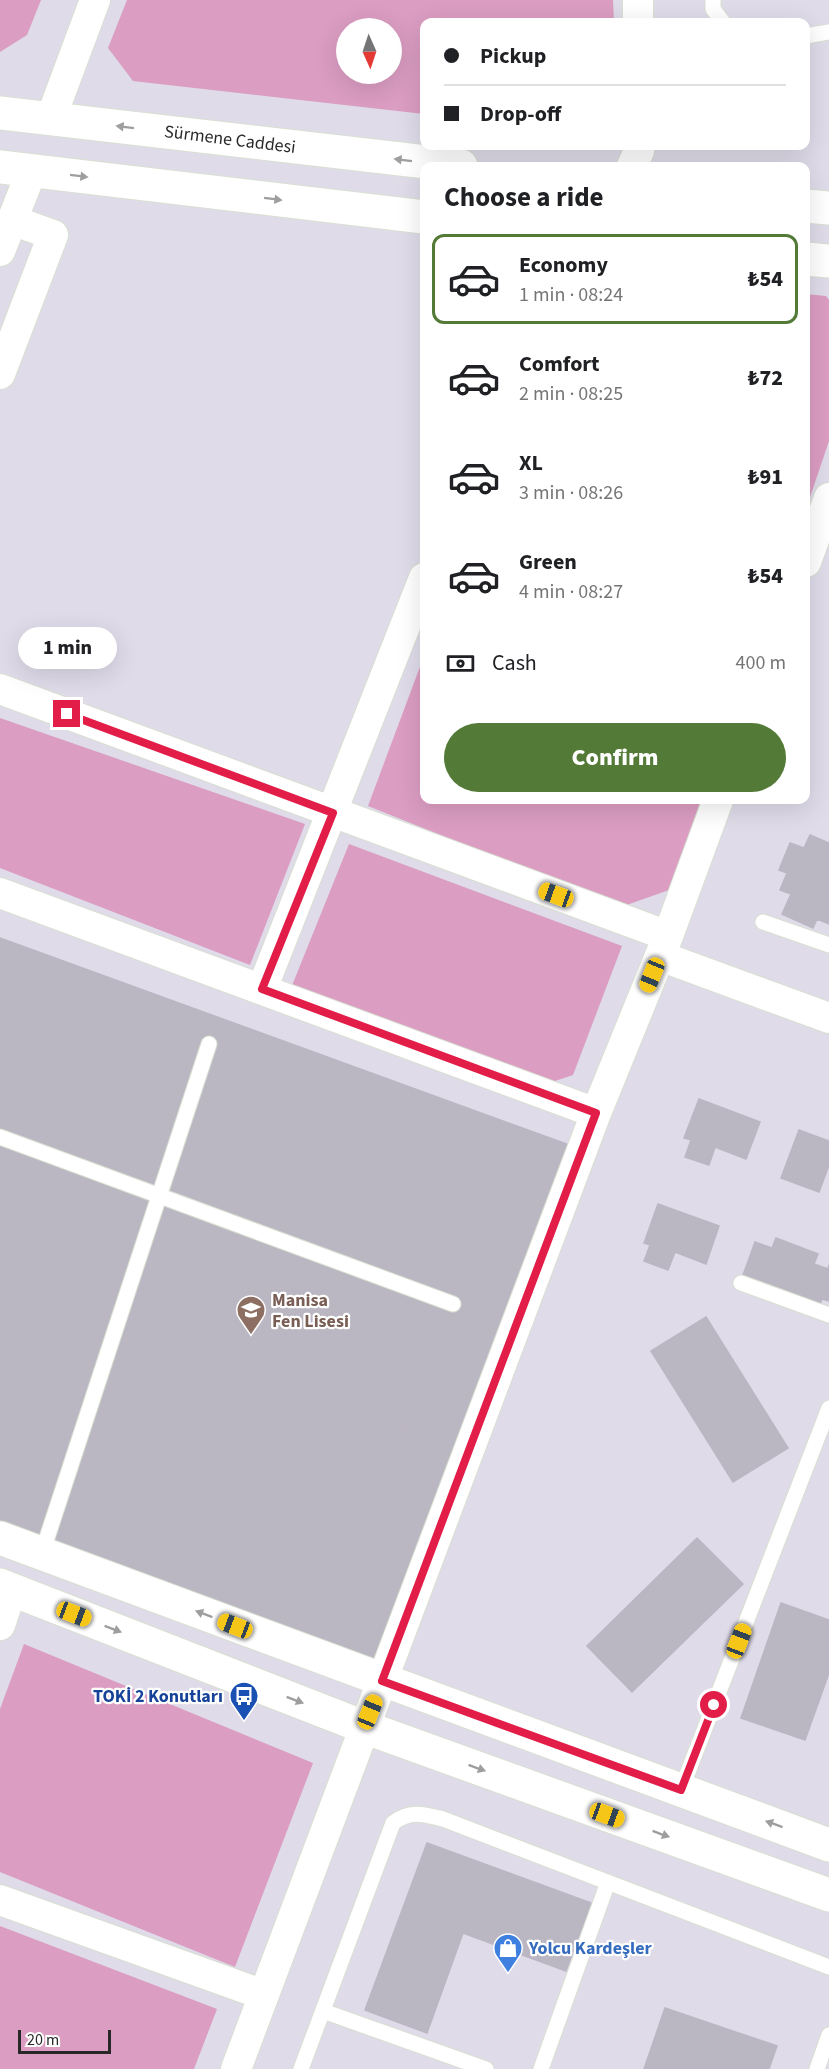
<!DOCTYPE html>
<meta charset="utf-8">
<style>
body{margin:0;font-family:"Source Sans 3",sans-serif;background:#f2f2f2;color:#202124;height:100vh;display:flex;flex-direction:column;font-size:22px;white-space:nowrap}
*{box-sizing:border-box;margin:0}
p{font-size:20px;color:#757577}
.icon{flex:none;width:33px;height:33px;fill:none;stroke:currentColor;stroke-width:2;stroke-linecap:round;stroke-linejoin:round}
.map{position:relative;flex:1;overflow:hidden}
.drawer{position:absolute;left:420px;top:162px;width:390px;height:642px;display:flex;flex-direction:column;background:#fff;border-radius:12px;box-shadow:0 6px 24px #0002}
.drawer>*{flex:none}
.hud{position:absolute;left:420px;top:18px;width:390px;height:132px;border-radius:12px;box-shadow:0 6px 24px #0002;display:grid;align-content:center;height:132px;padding:0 24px;background:#fff}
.needle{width:39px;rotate:177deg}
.controls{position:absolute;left:336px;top:18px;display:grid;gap:12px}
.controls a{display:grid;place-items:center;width:66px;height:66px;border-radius:50%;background:#fff;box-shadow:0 6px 24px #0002;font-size:30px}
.scale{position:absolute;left:18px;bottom:15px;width:93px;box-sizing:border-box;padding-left:6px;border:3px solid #282828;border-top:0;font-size:16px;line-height:21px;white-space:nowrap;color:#282828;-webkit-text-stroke:4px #fff;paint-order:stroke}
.end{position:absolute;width:27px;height:27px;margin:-14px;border:8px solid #e11d48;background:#fff;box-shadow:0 0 0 3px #fff}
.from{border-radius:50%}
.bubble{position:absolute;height:42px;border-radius:21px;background:#fff;box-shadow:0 6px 24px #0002;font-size:20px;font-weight:800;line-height:42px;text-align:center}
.car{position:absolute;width:18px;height:36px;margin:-18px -9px;border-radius:8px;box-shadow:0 0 4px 2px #0007;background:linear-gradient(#f5c518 24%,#345 0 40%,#f5c518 0 76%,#345 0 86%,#f5c518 0)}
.hud b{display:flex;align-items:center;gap:21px;height:57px;font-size:22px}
.hud b+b{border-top:2px solid #e0e0e0}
.hud i{width:15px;height:15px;background:#202124}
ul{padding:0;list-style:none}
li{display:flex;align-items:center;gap:18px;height:90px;margin:0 12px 9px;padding:0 12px;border:3px solid transparent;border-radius:12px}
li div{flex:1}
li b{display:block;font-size:22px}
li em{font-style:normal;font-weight:800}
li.selected{border-color:#537a36}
li>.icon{width:54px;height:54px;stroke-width:1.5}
h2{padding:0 24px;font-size:27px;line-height:72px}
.pay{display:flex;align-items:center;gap:15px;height:66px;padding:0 24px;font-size:22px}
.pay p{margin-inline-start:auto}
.action{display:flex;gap:12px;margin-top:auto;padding:12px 24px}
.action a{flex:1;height:69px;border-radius:36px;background:#537a36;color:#fff;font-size:24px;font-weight:800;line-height:69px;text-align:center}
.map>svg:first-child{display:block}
</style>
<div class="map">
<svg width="829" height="2069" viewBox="0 0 829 2069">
<rect width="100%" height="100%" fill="#dfdbe9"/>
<path fill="#db9dc2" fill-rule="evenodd" d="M 0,0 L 41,0 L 27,35 L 0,52 Z
M 127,0 L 613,0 L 614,22 L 424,22 L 424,114 L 133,81 L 108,48 ZM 346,28 L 392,28 L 392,74 L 346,74 Z
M 806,294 L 826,296 L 829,300 L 829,441 L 806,509 Z
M 424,656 L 424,800 L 701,800 L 669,890 L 621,907 L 368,806 Z
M 0,718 L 305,824 L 250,965 L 0,868 Z
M 349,844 L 622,946 L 573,1075 L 549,1083 L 291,988 Z
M 24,1644 L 313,1763 L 235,1967 L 0,1872 L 0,1709 Z
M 0,1926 L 217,2009 L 194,2069 L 0,2069 Z"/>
<path fill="#bbb7c2" stroke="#bbb5c4" stroke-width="1.5" d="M 810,835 L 829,843 L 829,924 L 817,919 L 813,928 L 782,914 L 791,894 L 780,890 L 787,873 L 779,870 L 790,843 L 804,848 Z
M 0,938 L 572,1146 L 379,1667 L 0,1524 Z
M 0,990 L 48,1006 L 10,1117 L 0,1113 Z
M 82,992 L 173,1025 L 145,1100 L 54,1066 Z
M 301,1084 L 425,1128 L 380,1253 L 256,1208 Z
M 699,1099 L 760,1122 L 746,1159 L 715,1147 L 709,1165 L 685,1157 L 691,1140 L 684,1138 Z
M 799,1130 L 829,1141 L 829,1165 L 819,1192 L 781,1178 Z
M 15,1186 L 121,1225 L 98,1285 L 67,1273 L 19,1402 L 48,1413 L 27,1469 L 0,1459 L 0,1226 Z
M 658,1204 L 719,1226 L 706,1264 L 675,1252 L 668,1270 L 644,1261 L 650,1245 L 644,1243 Z
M 776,1238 L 818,1254 L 814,1264 L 828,1269 L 829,1265 L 829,1301 L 822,1299 L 819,1306 L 742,1278 L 755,1242 L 772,1248 Z
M 325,1290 L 436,1333 L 417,1383 L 432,1388 L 416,1430 L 402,1425 L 375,1493 L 388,1498 L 369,1547 L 356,1542 L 342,1579 L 227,1535 L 257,1458 L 294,1473 L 329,1382 L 295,1369 Z
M 706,1317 L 788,1448 L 733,1482 L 651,1351 Z
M 697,1538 L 743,1584 L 632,1692 L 587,1646 Z
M 781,1603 L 829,1620 L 829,1673 L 805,1740 L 741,1718 Z
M 427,1843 L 591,1903 L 566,1971 L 463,1933 L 427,2033 L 365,2010 Z
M 665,2008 L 777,2046 L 769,2069 L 644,2069 Z"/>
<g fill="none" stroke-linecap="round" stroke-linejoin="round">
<g stroke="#d7e0d1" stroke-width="17">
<path id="lane" d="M 713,0 L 713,9 L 723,22
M 806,36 L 829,32
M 763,922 L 829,945
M 0,1137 L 453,1304
M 741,1283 L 829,1315
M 42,1553 L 209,1044
M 681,1790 L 829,1408
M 323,2011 L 486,2069
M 301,2069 L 393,1823 C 410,1810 423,1814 443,1819 L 829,1967
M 541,2069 L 608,1882
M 817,2069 L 829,2035"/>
</g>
<g stroke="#d7e0d1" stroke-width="32">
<path id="street" d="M 638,0 L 638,22
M 51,118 L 95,0
M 632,166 L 639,151 L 639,146
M 0,251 L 32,170
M 0,374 L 53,235 L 12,220
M 806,562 L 829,498
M 0,689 L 668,936
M 0,893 L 596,1113
M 660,956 L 829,1018
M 262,989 L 424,578
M 0,1625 L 12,1589
M 0,1900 L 264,1995
M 236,2069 L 596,1113 L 668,936 L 718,800"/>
</g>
<g stroke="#d7e0d1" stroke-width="35">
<path id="secondary" d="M 0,113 L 461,166
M 0,167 L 424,217
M 806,206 L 829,208
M 806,259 L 829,261
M 0,1538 L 829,1845
M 0,1585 L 364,1727 L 829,1895"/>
</g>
<use href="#lane" stroke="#fff" stroke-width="15"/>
<use href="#street" stroke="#fff" stroke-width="30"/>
<use href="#secondary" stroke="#fff" stroke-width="33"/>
</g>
<defs><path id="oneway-solid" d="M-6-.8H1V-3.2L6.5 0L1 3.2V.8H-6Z" transform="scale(1.5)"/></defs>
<g fill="#9e9e9e">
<use href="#oneway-solid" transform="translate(125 127) rotate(-173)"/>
<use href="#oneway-solid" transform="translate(403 160) rotate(-173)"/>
<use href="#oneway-solid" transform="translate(79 176) rotate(7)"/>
<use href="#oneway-solid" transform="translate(273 199) rotate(7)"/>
<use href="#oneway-solid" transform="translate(204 1614) rotate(-159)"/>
<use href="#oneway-solid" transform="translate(113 1629) rotate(21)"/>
<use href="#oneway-solid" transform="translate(295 1700) rotate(21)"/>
<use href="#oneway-solid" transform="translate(477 1768) rotate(20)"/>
<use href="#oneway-solid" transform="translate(774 1824) rotate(-160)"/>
<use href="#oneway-solid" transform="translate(661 1834) rotate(20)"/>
</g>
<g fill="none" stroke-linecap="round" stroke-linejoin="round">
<path stroke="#e11d48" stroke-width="8" d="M 67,714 L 333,813 L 262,989 L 596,1113 L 382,1681 L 681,1790 L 714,1705"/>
</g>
<defs>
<g id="school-pin" transform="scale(1.5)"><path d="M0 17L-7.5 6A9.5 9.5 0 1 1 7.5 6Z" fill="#8d6e63" stroke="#fff"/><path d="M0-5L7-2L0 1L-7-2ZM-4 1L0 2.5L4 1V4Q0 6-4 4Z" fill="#fff"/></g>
<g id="bus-pin" transform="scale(1.5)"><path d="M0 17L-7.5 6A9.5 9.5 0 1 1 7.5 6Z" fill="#1a4fb4" stroke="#fff"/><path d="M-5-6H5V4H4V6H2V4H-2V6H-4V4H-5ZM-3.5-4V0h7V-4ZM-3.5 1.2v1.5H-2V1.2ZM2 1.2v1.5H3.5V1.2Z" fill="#fff"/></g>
<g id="shop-pin" transform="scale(1.5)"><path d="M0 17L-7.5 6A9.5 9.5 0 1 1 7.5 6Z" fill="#3f7fe0" stroke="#fff"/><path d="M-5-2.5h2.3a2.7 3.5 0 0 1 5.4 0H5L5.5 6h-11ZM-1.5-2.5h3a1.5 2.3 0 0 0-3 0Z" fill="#fff"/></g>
</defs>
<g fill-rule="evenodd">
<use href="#school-pin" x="251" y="1310"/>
<use href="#bus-pin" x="244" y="1696"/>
<use href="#shop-pin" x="508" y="1948"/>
</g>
<g text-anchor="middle" stroke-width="4.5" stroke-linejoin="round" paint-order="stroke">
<g font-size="18" fill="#282828" stroke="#fff">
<text transform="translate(230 139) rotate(7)" y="6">Sürmene Caddesi</text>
</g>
<g font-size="18" font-weight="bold" fill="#785e54" stroke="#fff" text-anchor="start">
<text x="272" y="1306">Manisa<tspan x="272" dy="21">Fen Lisesi</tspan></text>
</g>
<g font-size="18" font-weight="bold" fill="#164399" stroke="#fff" text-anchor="end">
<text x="223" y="1702">TOKİ 2 Konutları</text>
</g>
<g font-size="18" font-weight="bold" fill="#366cbe" stroke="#fff" text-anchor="start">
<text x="529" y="1954">Yolcu Kardeşler</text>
</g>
</g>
</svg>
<div class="controls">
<a><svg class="needle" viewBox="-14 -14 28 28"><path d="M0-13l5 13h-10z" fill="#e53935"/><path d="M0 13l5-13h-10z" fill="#757577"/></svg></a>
</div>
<div class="scale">20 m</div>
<i class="end from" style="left:714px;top:1705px"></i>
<i class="end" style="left:67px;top:714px"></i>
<div class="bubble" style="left:18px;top:627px;width:99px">1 min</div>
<i class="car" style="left:556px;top:895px;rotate:290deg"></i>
<i class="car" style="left:652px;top:975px;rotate:202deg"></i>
<i class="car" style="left:74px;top:1614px;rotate:111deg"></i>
<i class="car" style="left:235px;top:1626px;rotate:291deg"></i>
<i class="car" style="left:739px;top:1641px;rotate:21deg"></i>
<i class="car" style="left:370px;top:1712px;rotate:22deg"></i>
<i class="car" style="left:607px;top:1815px;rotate:110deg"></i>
<div class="hud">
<b><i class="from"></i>Pickup</b>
<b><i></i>Drop-off</b>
</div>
<section class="drawer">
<h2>Choose a ride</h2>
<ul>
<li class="selected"><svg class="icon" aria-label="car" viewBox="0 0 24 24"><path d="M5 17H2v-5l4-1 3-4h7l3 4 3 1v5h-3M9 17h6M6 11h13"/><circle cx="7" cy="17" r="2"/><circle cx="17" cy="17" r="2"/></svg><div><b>Economy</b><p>1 min · 08:24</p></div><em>₺54</em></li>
<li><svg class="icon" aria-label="car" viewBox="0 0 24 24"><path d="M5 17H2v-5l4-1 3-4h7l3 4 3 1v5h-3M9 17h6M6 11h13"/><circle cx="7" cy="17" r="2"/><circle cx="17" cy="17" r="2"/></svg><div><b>Comfort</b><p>2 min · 08:25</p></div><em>₺72</em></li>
<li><svg class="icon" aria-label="car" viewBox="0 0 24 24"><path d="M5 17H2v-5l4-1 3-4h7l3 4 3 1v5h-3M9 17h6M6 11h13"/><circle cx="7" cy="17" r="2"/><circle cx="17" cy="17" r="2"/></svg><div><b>XL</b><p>3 min · 08:26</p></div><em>₺91</em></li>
<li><svg class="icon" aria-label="car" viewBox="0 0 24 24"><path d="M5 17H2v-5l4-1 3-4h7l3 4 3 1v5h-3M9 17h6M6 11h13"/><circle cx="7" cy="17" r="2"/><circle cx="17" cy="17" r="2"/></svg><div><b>Green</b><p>4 min · 08:27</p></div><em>₺54</em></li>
</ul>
<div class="pay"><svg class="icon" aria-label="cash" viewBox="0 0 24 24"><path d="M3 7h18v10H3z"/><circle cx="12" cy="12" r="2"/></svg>Cash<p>400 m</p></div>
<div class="action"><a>Confirm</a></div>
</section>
</div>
